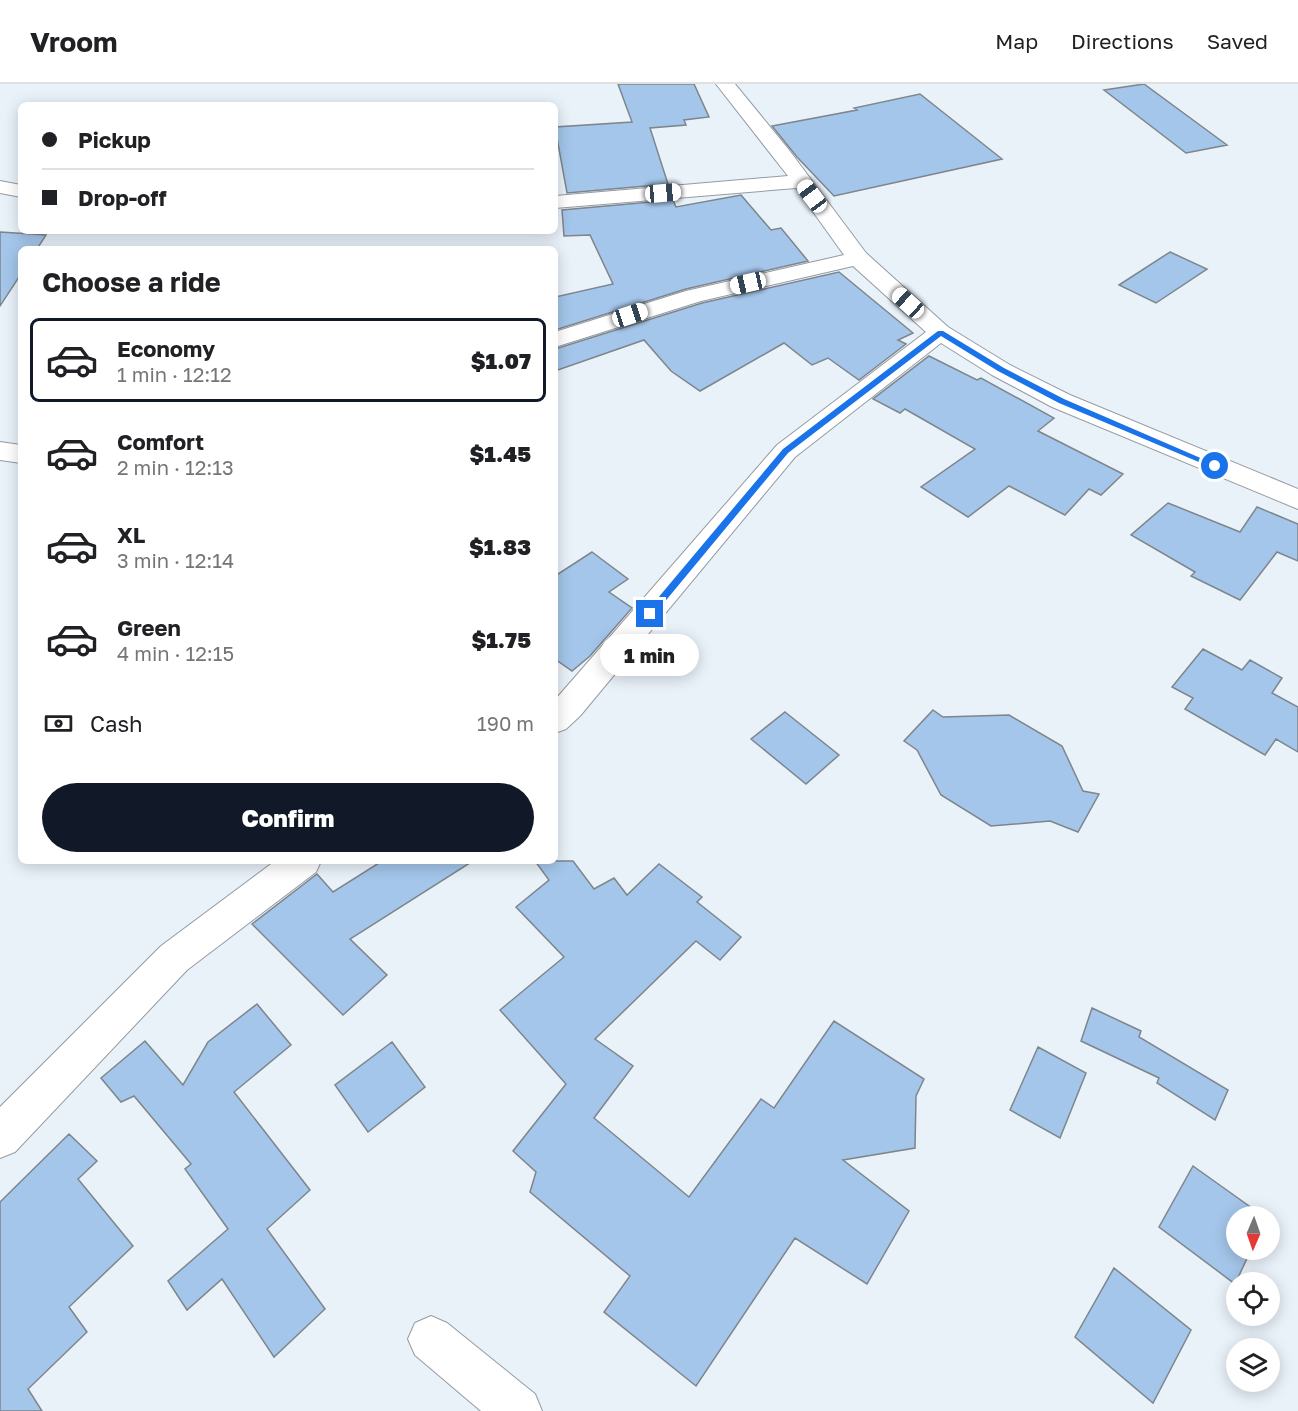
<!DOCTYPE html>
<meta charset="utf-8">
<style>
body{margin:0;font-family:"Golos Text",sans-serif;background:#f6f6f6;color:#202124;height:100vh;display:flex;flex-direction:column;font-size:22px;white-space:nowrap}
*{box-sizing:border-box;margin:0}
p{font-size:20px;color:#757577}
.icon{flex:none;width:33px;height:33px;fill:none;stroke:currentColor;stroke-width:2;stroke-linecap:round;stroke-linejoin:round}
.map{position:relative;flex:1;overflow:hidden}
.details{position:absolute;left:18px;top:162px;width:540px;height:618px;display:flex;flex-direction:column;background:#fff;border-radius:9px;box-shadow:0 3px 15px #0003}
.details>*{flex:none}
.top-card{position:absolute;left:18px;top:18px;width:540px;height:132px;border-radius:9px;box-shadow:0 3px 15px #0003;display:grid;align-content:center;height:132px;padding:0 24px;background:#fff}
.needle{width:39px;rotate:182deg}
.buttons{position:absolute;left:1226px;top:1122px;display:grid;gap:12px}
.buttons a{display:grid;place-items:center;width:54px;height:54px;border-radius:50%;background:#fff;box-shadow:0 3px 15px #0003;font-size:30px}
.end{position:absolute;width:27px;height:27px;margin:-14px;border:8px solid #1a73e8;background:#fff;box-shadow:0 0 0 3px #fff}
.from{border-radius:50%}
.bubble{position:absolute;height:42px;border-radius:21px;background:#fff;box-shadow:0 3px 15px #0003;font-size:20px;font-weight:800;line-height:42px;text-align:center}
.car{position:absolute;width:18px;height:36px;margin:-18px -9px;border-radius:8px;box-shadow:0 0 4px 2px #0007;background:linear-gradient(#fff 24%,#345 0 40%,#fff 0 76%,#345 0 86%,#fff 0)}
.top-card b{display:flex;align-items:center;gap:21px;height:57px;font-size:22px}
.top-card b+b{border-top:2px solid #e0e0e0}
.top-card i{width:15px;height:15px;background:#202124}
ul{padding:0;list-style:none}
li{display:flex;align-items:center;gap:18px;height:84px;margin:0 12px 9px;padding:0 12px;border:3px solid transparent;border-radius:9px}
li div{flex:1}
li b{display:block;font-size:22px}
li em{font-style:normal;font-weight:800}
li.on{border-color:#111827}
li>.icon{width:54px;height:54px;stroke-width:1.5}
h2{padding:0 24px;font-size:27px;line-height:72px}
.pay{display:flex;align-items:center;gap:15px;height:66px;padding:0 24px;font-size:22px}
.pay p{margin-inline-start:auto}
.button{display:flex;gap:12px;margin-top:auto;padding:12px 24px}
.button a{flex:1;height:69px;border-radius:36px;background:#111827;color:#fff;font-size:24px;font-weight:800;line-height:69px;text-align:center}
header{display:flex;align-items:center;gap:36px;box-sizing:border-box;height:84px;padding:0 30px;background:#fff;border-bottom:2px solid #e0e0e0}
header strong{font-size:28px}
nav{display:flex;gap:33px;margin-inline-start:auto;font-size:21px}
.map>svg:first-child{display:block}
</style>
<header>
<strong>Vroom</strong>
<nav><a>Map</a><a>Directions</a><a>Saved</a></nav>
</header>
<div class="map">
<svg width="1298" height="1327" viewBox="0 0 1298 1327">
<rect width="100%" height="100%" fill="#e9f1f9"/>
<path fill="#a4c6ea" stroke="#7e858c" stroke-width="1.5" d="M 618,0 L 694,0 L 709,33 L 684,36 L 686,41 L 650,44 L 668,100 L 567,109 L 555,43 L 632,38 Z
M 1144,0 L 1227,61 L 1186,69 L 1104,6 Z
M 920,10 L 1002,75 L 834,112 L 797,73 L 772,42 L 857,26 L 854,24 Z
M 741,111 L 771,146 L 781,144 L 808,177 L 686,205 L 555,246 L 555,213 L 613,200 L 590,151 L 564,152 L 562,126 L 673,116 L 676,123 Z
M 0,148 L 46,151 L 37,165 L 21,165 L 21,190 L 0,222 Z
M 1170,168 L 1207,185 L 1156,219 L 1119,201 Z
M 839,188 L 913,249 L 898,256 L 906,260 L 859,296 L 828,274 L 812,281 L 784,259 L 700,307 L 671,287 L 644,256 L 555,287 L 555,265 L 702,219 Z
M 929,272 L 977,296 L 981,294 L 1054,334 L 1038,347 L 1123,390 L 1101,411 L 1089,405 L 1065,431 L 1009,402 L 968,433 L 921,403 L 975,365 L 905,325 L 900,329 L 873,315 Z
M 1168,419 L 1240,448 L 1257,423 L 1298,440 L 1298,477 L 1277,468 L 1240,516 L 1191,492 L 1195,488 L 1131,451 Z
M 592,468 L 628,495 L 609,508 L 632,524 L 590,572 L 572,587 L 555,575 L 555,492 Z
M 1203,565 L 1242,586 L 1250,576 L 1282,594 L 1272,609 L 1298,623 L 1298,668 L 1276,655 L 1265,671 L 1185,625 L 1193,614 L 1172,603 Z
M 933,626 L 943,633 L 1009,631 L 1062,662 L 1083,707 L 1099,710 L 1078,748 L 1050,737 L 991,742 L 941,711 L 917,666 L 904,657 Z
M 785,628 L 839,671 L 806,700 L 751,655 Z
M 382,777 L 473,777 L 350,855 L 387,891 L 343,931 L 252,840 L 317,790 L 333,808 Z
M 535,777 L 573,777 L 594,805 L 614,794 L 627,811 L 659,780 L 702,813 L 697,818 L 741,853 L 720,876 L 696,857 L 595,955 L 633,982 L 594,1034 L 689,1113 L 761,1015 L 774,1024 L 834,937 L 924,995 L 916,1012 L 915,1064 L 843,1076 L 909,1127 L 867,1200 L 795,1154 L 696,1302 L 604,1228 L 630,1192 L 530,1108 L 536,1088 L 513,1067 L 566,1000 L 500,926 L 564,873 L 516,823 L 549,796 Z
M 257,920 L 291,961 L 234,1008 L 310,1106 L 267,1145 L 325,1225 L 274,1273 L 222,1195 L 187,1226 L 168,1197 L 228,1145 L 185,1085 L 191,1080 L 134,1012 L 121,1018 L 101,994 L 145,957 L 183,1001 L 208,958 Z
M 1092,924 L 1141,947 L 1139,953 L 1228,1006 L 1215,1036 L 1157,999 L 1159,994 L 1081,957 Z
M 392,958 L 425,1003 L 368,1048 L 335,1001 Z
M 1038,963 L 1086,989 L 1060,1054 L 1010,1026 Z
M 69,1050 L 97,1077 L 78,1095 L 133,1162 L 69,1223 L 87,1248 L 28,1305 L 42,1327 L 0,1327 L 0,1118 Z
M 1193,1082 L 1263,1132 L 1236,1132 L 1236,1166 L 1251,1166 L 1235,1200 L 1159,1143 Z
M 1114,1184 L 1191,1246 L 1153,1319 L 1075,1253 Z"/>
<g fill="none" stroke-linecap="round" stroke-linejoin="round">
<g stroke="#959ba3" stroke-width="2">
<path id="minor" d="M 716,0 L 735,0 L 789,66 L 866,169 L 948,243 L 1010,281 L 1070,311 L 1298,405 L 1298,425 L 1052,323 L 992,291 L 941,259 L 795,373 L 580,632 L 566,645 L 555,649 L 555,616 L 777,361 L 926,248 L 853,182 L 701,217 L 555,263 L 555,248 L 686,207 L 844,171 L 796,104 L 555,124 L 555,112 L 788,92 Z
M 0,97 L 21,101 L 21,113 L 0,109 Z
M 0,358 L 21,361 L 21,379 L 0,376 Z
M 275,777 L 321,777 L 316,788 L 187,886 L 15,1068 L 0,1074 L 0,1023 L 161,862 Z
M 431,1232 L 447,1239 L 535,1310 L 542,1327 L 481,1327 L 415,1271 L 408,1255 L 415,1239 Z"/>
</g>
<use href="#minor" fill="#fff" fill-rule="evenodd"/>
</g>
<path fill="#1a73e8" d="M 938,247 L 943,247 L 1004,284 L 1064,315 L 1219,382 L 1213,384 L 1059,319 L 998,287 L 941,252 L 788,369 L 653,532 L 647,532 L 647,527 L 783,365 Z"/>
</svg>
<div class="buttons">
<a><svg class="needle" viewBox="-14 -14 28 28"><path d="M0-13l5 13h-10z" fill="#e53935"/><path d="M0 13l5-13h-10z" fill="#757577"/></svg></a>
<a><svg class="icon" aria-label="locate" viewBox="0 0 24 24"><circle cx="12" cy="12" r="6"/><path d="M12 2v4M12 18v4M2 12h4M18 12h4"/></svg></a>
<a><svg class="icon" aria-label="layers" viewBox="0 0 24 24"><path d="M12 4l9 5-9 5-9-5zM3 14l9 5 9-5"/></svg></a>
</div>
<i class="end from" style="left:1215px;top:382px"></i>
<i class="end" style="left:650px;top:530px"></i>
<div class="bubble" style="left:600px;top:550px;width:99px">1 min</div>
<i class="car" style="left:663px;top:109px;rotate:85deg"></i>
<i class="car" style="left:812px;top:112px;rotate:323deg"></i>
<i class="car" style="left:748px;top:199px;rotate:257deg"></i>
<i class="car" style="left:908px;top:219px;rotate:312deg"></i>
<i class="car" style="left:630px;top:231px;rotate:72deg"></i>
<div class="top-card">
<b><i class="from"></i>Pickup</b>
<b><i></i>Drop-off</b>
</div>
<section class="details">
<h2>Choose a ride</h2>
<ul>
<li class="on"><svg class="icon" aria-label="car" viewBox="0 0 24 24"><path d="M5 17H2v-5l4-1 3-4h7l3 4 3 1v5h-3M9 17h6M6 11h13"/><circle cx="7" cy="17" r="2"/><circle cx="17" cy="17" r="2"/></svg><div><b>Economy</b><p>1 min · 12:12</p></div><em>$1.07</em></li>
<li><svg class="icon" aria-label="car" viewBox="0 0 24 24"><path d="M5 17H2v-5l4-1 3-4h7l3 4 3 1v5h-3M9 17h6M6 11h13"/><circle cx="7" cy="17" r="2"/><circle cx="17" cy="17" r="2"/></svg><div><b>Comfort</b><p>2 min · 12:13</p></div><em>$1.45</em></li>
<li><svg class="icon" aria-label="car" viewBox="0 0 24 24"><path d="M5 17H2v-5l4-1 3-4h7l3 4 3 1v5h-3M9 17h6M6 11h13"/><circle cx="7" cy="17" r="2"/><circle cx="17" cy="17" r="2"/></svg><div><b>XL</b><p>3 min · 12:14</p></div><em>$1.83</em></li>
<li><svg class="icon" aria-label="car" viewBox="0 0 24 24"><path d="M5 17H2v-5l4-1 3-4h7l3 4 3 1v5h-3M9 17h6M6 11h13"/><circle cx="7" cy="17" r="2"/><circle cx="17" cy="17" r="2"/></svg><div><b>Green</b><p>4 min · 12:15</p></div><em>$1.75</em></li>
</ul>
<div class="pay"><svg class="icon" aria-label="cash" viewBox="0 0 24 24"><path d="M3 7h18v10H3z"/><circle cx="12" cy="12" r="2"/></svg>Cash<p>190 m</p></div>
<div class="button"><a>Confirm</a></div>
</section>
</div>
